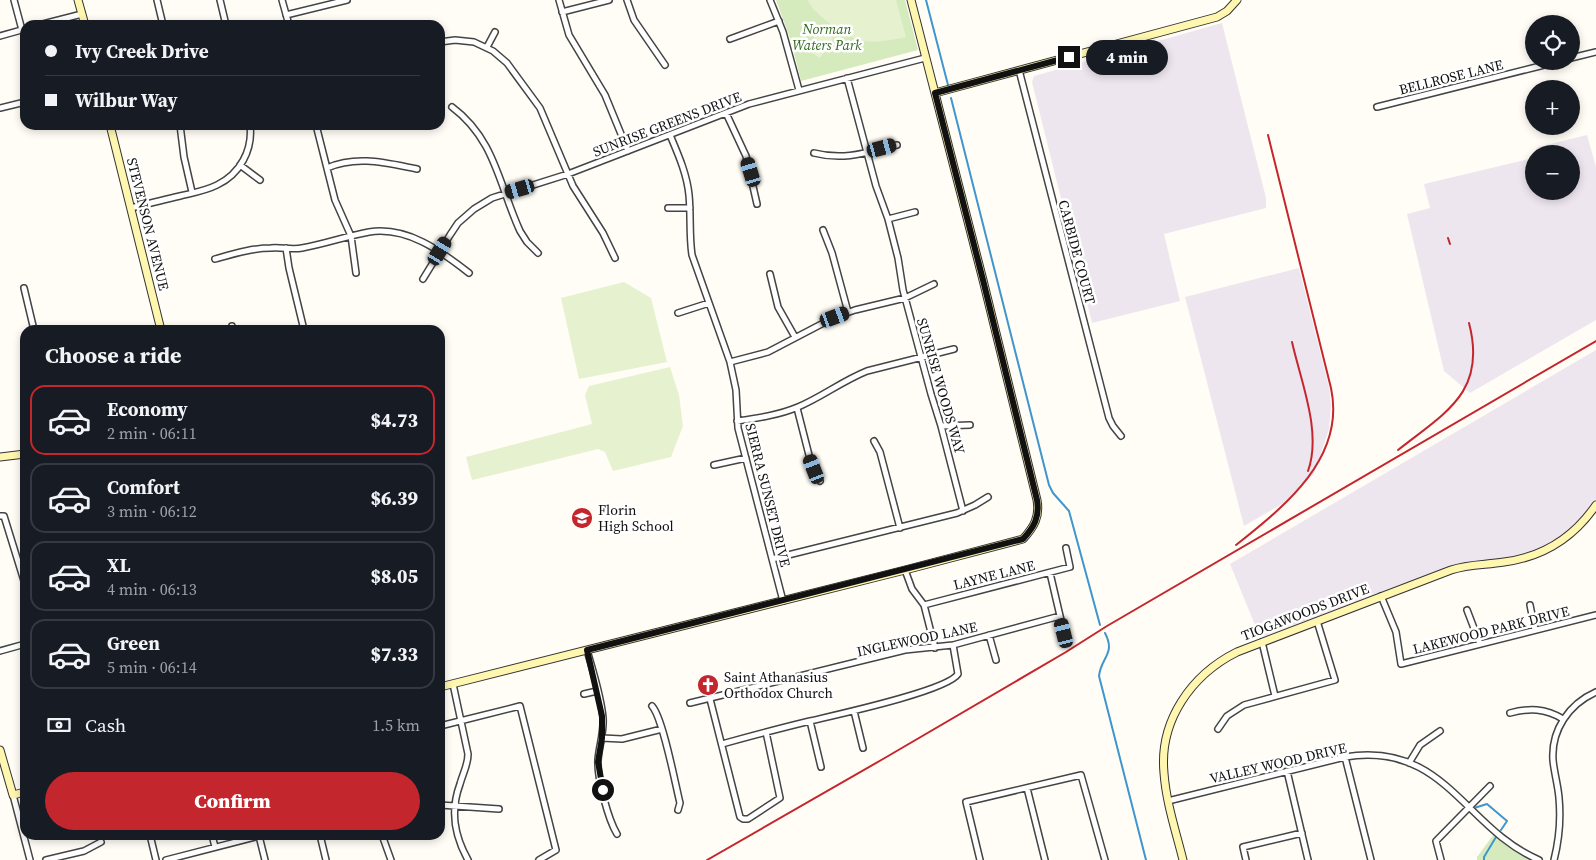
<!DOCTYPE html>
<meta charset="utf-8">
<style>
body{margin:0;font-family:"Source Serif 4",serif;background:#20242c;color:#f1f3f6;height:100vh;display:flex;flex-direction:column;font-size:19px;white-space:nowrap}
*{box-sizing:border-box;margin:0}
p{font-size:16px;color:#9ea1a6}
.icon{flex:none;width:28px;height:28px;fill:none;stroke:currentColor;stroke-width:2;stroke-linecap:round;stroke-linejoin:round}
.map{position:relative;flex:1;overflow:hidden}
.side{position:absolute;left:20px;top:325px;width:425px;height:515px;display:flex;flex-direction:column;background:#171b24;border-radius:15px;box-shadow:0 2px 8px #0003}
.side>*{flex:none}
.banner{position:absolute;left:20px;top:20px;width:425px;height:110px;border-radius:15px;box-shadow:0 2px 8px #0003;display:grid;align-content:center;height:110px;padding:0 25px;background:#171b24}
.tools{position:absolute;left:1525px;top:15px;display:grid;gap:10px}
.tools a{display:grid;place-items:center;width:55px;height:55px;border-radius:50%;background:#171b24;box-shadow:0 2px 8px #0003;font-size:25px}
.end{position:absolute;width:22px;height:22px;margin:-11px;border:6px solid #111;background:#fff;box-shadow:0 0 0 2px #fff}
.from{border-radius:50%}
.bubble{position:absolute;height:35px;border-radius:18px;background:#171b24;box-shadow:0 2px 8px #0003;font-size:16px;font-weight:800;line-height:35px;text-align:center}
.car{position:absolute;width:15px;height:30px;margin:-15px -8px;border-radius:6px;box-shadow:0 0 4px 1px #0007;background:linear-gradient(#222 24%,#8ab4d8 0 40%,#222 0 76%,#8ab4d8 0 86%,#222 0)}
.banner b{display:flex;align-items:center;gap:18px;height:48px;font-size:19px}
.banner b+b{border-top:1px solid #363941}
.banner i{width:12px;height:12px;background:#f1f3f6}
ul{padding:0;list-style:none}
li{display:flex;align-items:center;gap:15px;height:70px;margin:0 10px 8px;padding:0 15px;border:2px solid #363941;border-radius:15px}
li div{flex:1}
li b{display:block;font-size:19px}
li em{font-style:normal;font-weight:800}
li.on{border-color:#c4262e}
li>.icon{width:45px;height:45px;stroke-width:1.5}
h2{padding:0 25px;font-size:22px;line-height:60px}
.pay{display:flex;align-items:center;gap:12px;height:55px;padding:0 25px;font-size:19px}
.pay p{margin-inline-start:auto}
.primary-button{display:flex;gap:10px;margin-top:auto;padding:10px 25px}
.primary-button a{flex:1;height:58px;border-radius:30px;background:#c4262e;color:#fff;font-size:20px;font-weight:800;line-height:58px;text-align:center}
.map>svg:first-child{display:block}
</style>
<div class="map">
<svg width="1596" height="860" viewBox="0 0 1596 860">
<rect width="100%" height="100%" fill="#fffdf5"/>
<path fill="#eee6ef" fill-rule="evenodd" d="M 1222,23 L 1266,198 L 1266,208 L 1164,234 L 1180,301 L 1092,323 L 1032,82 L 1034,76 Z
M 1587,135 L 1596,167 L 1596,320 L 1470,393 L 1444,371 L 1407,214 L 1430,208 L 1424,184 L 1529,159 L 1538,147 ZM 1534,154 L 1571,154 L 1571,191 L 1534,191 Z
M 1299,268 L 1329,387 L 1331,405 L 1329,429 L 1314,474 L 1282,504 L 1244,526 L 1185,297 Z
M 1596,350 L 1596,499 L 1589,515 L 1551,548 L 1509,561 L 1463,566 L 1262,642 L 1230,564 Z"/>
<path fill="#d5ebbd" d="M 776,0 L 905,0 L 918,50 L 801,81 L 791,41 Z
M 1494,834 L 1510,848 L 1529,860 L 1477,860 L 1477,857 Z"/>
<path fill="#e6f2cf" d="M 808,0 L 896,0 L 906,37 C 892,40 877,43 863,41 C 850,39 811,13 808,0 Z
M 816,28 L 833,38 L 828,46 L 812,36 Z
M 808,40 L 825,50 L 820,58 L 803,48 Z
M 624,282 L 651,298 L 667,362 L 579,379 L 561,298 Z
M 670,367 L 679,395 L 683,426 L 671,457 L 613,471 L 605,452 L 598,449 L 472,480 L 466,457 L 592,424 L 585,395 L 589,386 Z"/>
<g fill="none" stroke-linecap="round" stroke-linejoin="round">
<path stroke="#3f96cf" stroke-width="2" d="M 926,0 L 948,85
M 951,98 L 1049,485 L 1053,493 L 1069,511 L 1100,625
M 1105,633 C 1116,654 1101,657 1099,676 L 1146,860
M 1474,808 L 1487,804 L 1507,821 L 1501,830
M 1484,860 L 1484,857 L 1496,837"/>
<g stroke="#444" stroke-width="8">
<path id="street" d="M 14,0 L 22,30
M 157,0 L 163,25
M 220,0 L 226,25
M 282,0 L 289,25
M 559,0 L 569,35 L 605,95 L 628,151
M 627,0 L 634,20 L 665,65
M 770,0 L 783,32 L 799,90
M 562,12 L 609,0
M 286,15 L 347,0
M 39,25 L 82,14
M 0,36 L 25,29
M 730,39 L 779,21
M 440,42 L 455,40 L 474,42 L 493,51 L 507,63 L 540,108 L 573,186 L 603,233 L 615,258
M 487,47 L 495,32
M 1571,58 L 1596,52
M 1019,70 L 1109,418 L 1113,426 L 1121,436
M 847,78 L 876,186 L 888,219 L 898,258 L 903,290 L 931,394 L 941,426 L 963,511
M 452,107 C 495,139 499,185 520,231 L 527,242 L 538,253
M 1377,107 L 1560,61
M 0,108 L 25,102
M 726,113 L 746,156 L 757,204
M 180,125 L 184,157 L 192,192
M 316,125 L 335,200 L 351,236 L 356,273
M 670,135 C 678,154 687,174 689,195 C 691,215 689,235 692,255 L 730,362 L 736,390 L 738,428 L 783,601
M 814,153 C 845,161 868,152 897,145
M 240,165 L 260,180
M 327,168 C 357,155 386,163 417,169
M 131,208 C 147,204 163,200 180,196 C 192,193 205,191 217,185 C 240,174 253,150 250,125
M 668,208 L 690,208
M 888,219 L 915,212
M 823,230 L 832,253 L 848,312
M 286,248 L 289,268 L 304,330
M 215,259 C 233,254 252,248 271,248 C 281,247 292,250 302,248 C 325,244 347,236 369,232 C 407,226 441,251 469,273
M 770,274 L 778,307 L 795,337
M 423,279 L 450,235 L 458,223 L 474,209 L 492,198 L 568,174 L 749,104 L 925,58
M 24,288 L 34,330
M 678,313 L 709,303
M 232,326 L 233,330
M 730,362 L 768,352 L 835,317 L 855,310 L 905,298 L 934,284
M 797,408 L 810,459 L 820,481
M 737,421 C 758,418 779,415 798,407 C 822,397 842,381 867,371 L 954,349
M 941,426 L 970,425
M 874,441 L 880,452 L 900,528
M 714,465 L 746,458
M 0,516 L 4,516 L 25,584
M 772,559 L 957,513 L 975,505 L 988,497
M 905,570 L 912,589 L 924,605 L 935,648
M 1050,573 L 1064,633
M 1381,596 L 1396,632 L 1401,664 L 1596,615
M 924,605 L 1070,567 L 1066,548
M 1530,605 L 1535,630
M 1467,610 L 1480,644
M 989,635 L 996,660
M 1262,642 L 1275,696
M 587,650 C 593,672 601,695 603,718 C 604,733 599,746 598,760 C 597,778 608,819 617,834
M 0,651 L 25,644
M 453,684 L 468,754 C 468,765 463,773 460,784 C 450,811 454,835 468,860
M 584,694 L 597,691
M 710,699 L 740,817 L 743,819 L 748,819 L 780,798 L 766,732
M 690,703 L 905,650 L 953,645 L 1060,616
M 652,706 C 663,718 675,783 680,803 L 678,810
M 854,711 L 863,748
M 1510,713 C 1529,708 1545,708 1563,719
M 810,721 L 821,767
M 440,726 L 520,706 L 556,850 L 539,860
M 1218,729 L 1227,716 L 1244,705 L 1335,680 L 1317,621
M 602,738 L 622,739 L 662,729
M 722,744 C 751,736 781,728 810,721 C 835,715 947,691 958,674 L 953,645
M 1345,757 L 1371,860
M 1409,763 L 1420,745 L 1440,731
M 1287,771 L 1308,860
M 1027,788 L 1045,860
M 13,795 L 30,860
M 1168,801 L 1345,757 C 1445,741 1464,828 1539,860
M 440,805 L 499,809
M 150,835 L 156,860
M 212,835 L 215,847
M 320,835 L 326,860
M 382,835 L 391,860
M 46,860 L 84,851 L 101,842
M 166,860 L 259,836 L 265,860
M 980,860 L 966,802 L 1081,775 L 1105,860
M 1246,860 L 1243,847 L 1302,833
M 1441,860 L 1436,841 L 1490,786
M 1554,860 C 1559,840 1561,819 1559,798 C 1558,785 1554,772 1553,760 C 1551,730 1569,704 1596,692"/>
</g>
<g stroke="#333" stroke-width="9">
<path id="secondary" d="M 78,0 L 85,25
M 935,93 L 1217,17 L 1227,11 L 1237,0
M 110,125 L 161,330
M 0,457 L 25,454
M 440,687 L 905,570 L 1023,539 C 1034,527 1040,517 1037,500 L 983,280 L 911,0
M 0,750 L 13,795 L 25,792
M 1183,860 C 1176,832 1166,802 1164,773 C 1159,721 1191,675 1237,652 L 1451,570 C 1469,564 1486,565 1504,562 C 1543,557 1574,537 1596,505"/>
</g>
<use href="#street" stroke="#fff" stroke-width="5"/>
<use href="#secondary" stroke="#fff6b0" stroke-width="7"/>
<path stroke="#c4262e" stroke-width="2" d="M 1448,238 L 1450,244
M 1292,342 C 1301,382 1322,432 1308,471
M 1398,450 C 1446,412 1487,392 1469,323
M 1236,545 C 1285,506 1346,458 1331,388 L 1268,135
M 707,860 L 883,759 L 1066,652 L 1107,626 L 1596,341"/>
</g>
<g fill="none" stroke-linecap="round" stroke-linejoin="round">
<path stroke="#111" stroke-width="6" d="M 603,790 L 598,762 L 602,738 L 602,716 L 587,650 L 1023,539 C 1034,527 1040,517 1037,500 L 983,280 L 935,93 L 1069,57"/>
</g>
<defs>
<g id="school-disc" transform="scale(1.125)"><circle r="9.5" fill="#c4262e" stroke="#fff"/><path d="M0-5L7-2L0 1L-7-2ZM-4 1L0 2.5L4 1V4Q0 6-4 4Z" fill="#fff"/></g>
<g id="church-disc" transform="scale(1.125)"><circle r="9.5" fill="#c4262e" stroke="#fff"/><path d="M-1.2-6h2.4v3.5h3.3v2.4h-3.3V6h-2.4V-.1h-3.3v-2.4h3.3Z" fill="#fff"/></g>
</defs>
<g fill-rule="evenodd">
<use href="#school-disc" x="582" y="518"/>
<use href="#church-disc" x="708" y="685"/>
</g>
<g text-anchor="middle" stroke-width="5" stroke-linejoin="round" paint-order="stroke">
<g font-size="14" font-style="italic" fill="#2f6b1f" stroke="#fff">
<text x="827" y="34">Norman<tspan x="827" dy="16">Waters Park</tspan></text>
</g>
<g font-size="14" fill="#111" stroke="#fff">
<text transform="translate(1451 77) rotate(-14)" y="5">BELLROSE LANE</text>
<text transform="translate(667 124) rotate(-21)" y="5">SUNRISE GREENS DRIVE</text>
<text transform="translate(148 224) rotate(76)" y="5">STEVENSON AVENUE</text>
<text transform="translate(1077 252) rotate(75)" y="5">CARBIDE COURT</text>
<text transform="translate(941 386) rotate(74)" y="5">SUNRISE WOODS WAY</text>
<text transform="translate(768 495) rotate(76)" y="5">SIERRA SUNSET DRIVE</text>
<text transform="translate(994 575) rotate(-14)" y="5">LAYNE LANE</text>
<text transform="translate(1305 612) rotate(-21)" y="5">TIOGAWOODS DRIVE</text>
<text transform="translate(1491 630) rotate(-14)" y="5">LAKEWOOD PARK DRIVE</text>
<text transform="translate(917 639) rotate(-12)" y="5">INGLEWOOD LANE</text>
<text transform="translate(1278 763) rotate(-13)" y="5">VALLEY WOOD DRIVE</text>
</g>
<g font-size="14" fill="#111" stroke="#fff" text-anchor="start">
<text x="598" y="515">Florin<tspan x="598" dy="16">High School</tspan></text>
<text x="724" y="682">Saint Athanasius<tspan x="724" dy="16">Orthodox Church</tspan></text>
</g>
</g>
</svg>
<div class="tools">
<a><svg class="icon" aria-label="locate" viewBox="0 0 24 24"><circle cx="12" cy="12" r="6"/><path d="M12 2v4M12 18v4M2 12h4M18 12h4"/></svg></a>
<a>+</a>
<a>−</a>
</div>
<i class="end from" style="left:603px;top:790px"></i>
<i class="end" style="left:1069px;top:57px"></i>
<div class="bubble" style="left:1086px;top:40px;width:82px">4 min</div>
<i class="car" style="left:882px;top:148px;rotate:75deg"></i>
<i class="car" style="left:751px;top:172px;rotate:343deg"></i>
<i class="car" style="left:520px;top:189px;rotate:254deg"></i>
<i class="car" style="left:440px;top:251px;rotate:31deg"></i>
<i class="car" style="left:835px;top:317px;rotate:70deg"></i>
<i class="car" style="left:814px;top:469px;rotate:339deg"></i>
<i class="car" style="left:1064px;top:633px;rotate:346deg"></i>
<div class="banner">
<b><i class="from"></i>Ivy Creek Drive</b>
<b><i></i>Wilbur Way</b>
</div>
<section class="side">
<h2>Choose a ride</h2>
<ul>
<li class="on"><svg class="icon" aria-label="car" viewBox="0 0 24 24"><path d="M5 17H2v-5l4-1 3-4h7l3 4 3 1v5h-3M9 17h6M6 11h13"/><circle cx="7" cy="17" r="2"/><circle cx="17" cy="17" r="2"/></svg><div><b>Economy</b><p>2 min · 06:11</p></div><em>$4.73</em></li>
<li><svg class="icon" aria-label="car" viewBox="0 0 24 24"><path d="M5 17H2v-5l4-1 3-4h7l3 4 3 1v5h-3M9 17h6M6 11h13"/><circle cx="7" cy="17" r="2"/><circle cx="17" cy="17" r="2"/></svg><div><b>Comfort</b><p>3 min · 06:12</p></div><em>$6.39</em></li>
<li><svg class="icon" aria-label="car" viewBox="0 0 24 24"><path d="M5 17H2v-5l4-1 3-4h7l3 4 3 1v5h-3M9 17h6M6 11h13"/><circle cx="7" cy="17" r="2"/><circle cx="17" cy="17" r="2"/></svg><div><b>XL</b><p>4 min · 06:13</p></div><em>$8.05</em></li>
<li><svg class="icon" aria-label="car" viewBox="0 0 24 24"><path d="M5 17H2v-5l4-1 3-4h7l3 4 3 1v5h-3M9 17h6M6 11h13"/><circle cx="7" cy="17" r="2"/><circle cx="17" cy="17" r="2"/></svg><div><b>Green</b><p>5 min · 06:14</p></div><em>$7.33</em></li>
</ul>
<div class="pay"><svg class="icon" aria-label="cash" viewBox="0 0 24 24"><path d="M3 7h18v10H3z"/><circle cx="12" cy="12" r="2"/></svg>Cash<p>1.5 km</p></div>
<div class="primary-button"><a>Confirm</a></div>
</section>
</div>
